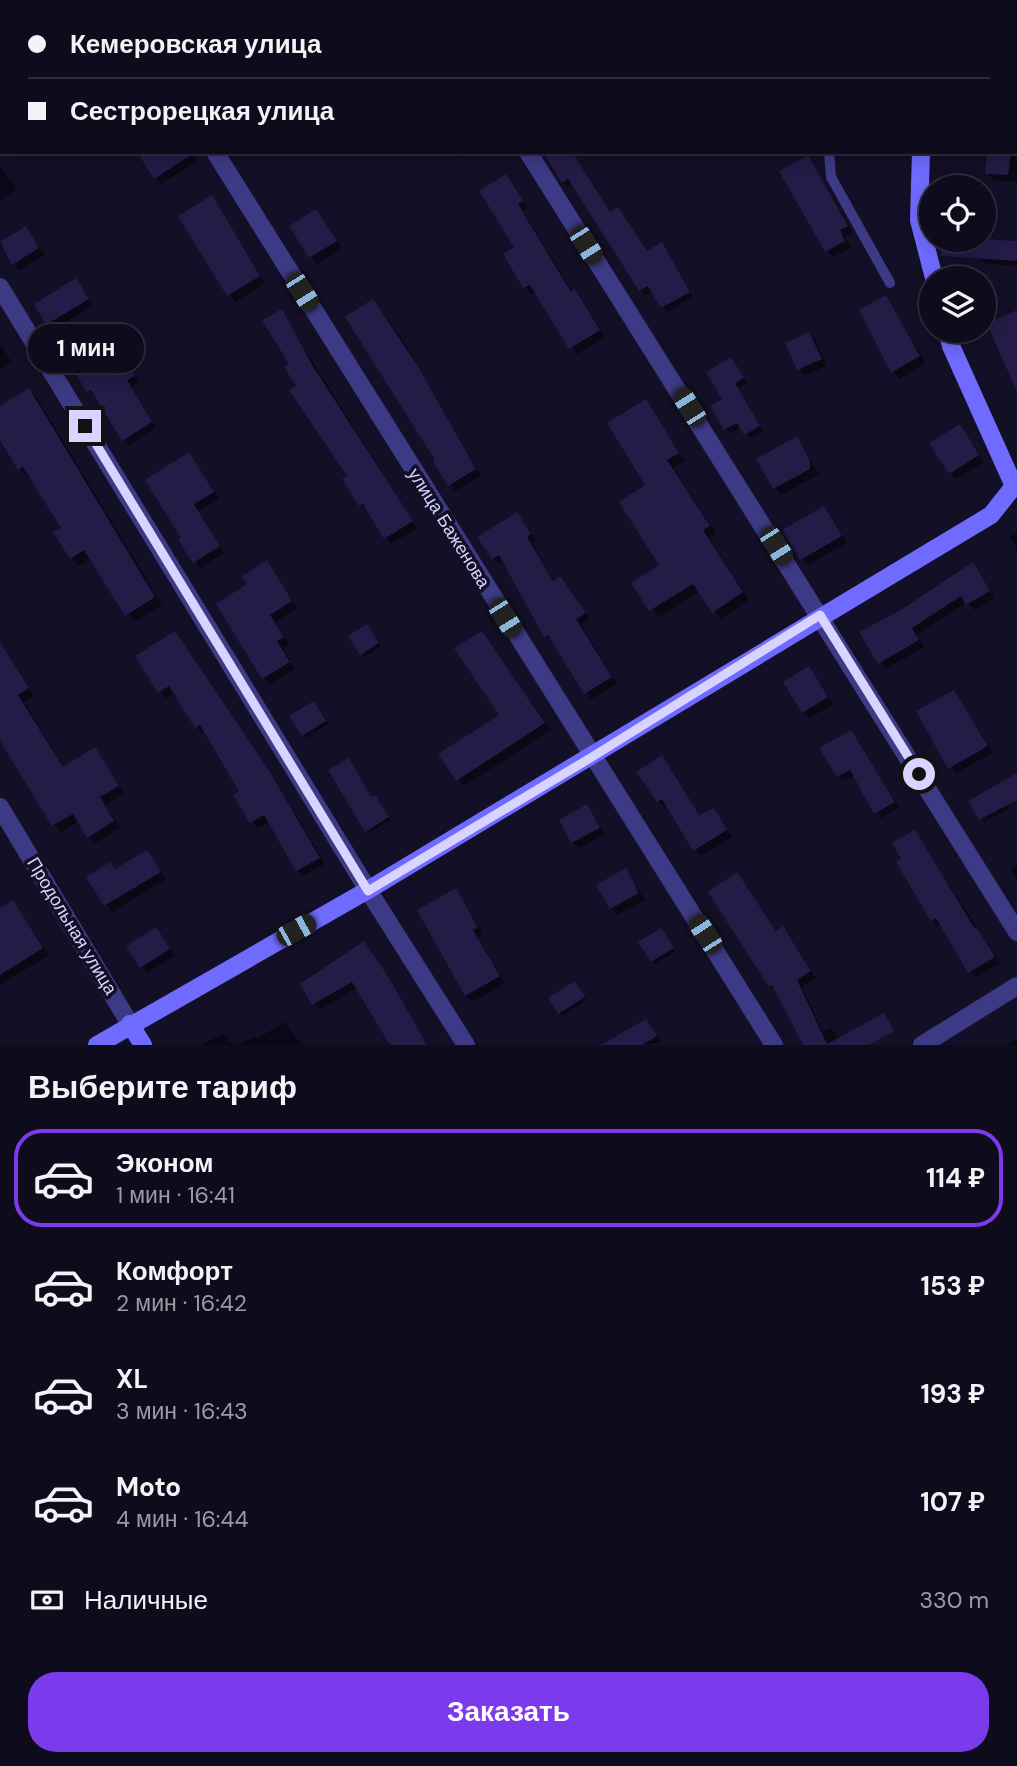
<!DOCTYPE html>
<html lang="ru">
<meta charset="utf-8">
<style>
body{margin:0;font-family:"DM Sans",sans-serif;background:#171425;color:#f1f3f6;height:100vh;display:flex;flex-direction:column;font-size:26px;white-space:nowrap}
*{box-sizing:border-box;margin:0}
p{font-size:23px;color:#9b9ba3}
.icon{flex:none;width:38px;height:38px;fill:none;stroke:currentColor;stroke-width:2;stroke-linecap:round;stroke-linejoin:round}
.map{position:relative;height:1045px;overflow:hidden}
.panel{display:flex;flex-direction:column;background:#0e0b1c;flex:1}
.panel>*{flex:none}
.banner{position:absolute;left:0px;top:0px;width:1018px;height:154px;box-shadow:0 4px 18px #0003,0 0 0 2px #2e2b3b;display:grid;align-content:center;height:154px;padding:0 28px;background:#0e0b1c}
.controls{position:absolute;left:919px;top:175px;display:grid;gap:14px}
.controls a{display:grid;place-items:center;width:77px;height:77px;border-radius:50%;background:#0e0b1c;box-shadow:0 4px 18px #0003,0 0 0 2px #2e2b3b;font-size:35px}
.end{position:absolute;width:32px;height:32px;margin:-16px;border:9px solid #d9d4ff;background:#111;box-shadow:0 0 0 4px #111}
.from{border-radius:50%}
.bubble{position:absolute;height:49px;border-radius:24px;background:#0e0b1c;box-shadow:0 4px 18px #0003,0 0 0 2px #2e2b3b;font-size:23px;font-weight:700;line-height:49px;text-align:center}
.car{position:absolute;width:21px;height:42px;margin:-21px -10px;border-radius:9px;box-shadow:0 0 5px 2px #0007;background:linear-gradient(#222 24%,#8ab4d8 0 40%,#222 0 76%,#8ab4d8 0 86%,#222 0)}
.banner b{display:flex;align-items:center;gap:24px;height:66px;font-size:26px}
.banner b+b{border-top:2px solid #2e2b3b}
.banner i{width:18px;height:18px;background:#f1f3f6}
ul{padding:0;list-style:none}
li{display:flex;align-items:center;gap:21px;height:98px;margin:0 14px 10px;padding:0 14px;border:4px solid transparent;border-radius:28px}
li div{flex:1}
li b{display:block;font-size:26px}
li em{font-style:normal;font-weight:700}
li.active{border-color:#7c3aed}
li>.icon{width:63px;height:63px;stroke-width:1.5}
h2{padding:0 28px;font-size:32px;line-height:84px}
.pay{display:flex;align-items:center;gap:18px;height:77px;padding:0 28px;font-size:26px}
.pay p{margin-inline-start:auto}
.action{display:flex;gap:14px;margin-top:auto;padding:14px 28px}
.action a{flex:1;height:80px;border-radius:28px;background:#7c3aed;color:#fff;font-size:28px;font-weight:700;line-height:80px;text-align:center}
.map>svg:first-child{display:block}
</style>
<div class="map">
<svg width="1017" height="1045" viewBox="0 0 1017 1045">
<rect width="100%" height="100%" fill="#130f26"/>
<path fill="#0007" d="M 0,0 L 8,2 L 2,2 L 0,13 Z
M 158,0 L 193,0 L 194,2 L 159,2 Z
M 359,0 L 396,0 L 397,2 L 360,2 Z
M 581,0 L 630,0 L 627,2 Z
M 649,0 L 700,0 L 701,2 L 650,2 Z
M 1017,90 L 1017,182 L 994,180 L 987,173 L 989,152 L 1017,152 Z
M 191,152 L 196,162 L 161,184 L 155,178 Z
M 452,152 L 468,152 L 458,158 Z
M 544,152 L 572,152 L 611,214 L 648,252 L 661,244 L 666,249 L 693,297 L 667,312 L 653,290 L 645,295 L 620,262 L 572,184 L 568,186 L 563,182 Z
M 808,157 L 853,233 L 845,237 L 851,248 L 833,257 L 827,251 Z
M 0,165 L 17,190 L 0,200 Z
M 506,177 L 528,208 L 523,211 L 573,293 L 581,298 L 605,337 L 577,354 L 536,291 L 531,294 L 525,287 L 505,254 L 516,247 Z
M 211,198 L 265,283 L 235,302 L 181,217 Z
M 316,211 L 342,248 L 317,264 L 310,257 Z
M 26,228 L 45,255 L 19,271 L 0,244 Z
M 1017,243 L 1017,266 L 986,264 L 979,257 Z
M 81,286 L 93,305 L 53,329 L 48,324 Z
M 885,297 L 926,363 L 899,379 L 881,352 Z
M 373,301 L 400,335 L 481,476 L 455,491 L 438,461 Z
M 281,311 L 417,528 L 391,544 L 368,509 L 360,505 L 349,477 L 298,387 Z
M 809,334 L 816,341 L 827,366 L 805,375 L 799,369 Z
M 0,344 L 12,362 L 0,369 Z
M 116,349 L 139,382 L 131,386 L 156,428 L 129,445 L 96,395 L 89,391 Z
M 735,364 L 747,383 L 738,388 L 763,431 L 750,438 L 741,427 L 730,434 L 712,407 L 725,400 Z
M 29,390 L 37,398 L 162,605 L 134,622 L 91,558 L 79,566 L 71,558 L 63,528 L 30,475 L 27,477 L 19,469 L 0,437 L 0,408 Z
M 646,402 L 685,461 L 673,468 L 716,534 L 709,538 L 749,600 L 721,619 L 700,591 L 658,617 L 634,583 L 661,566 L 647,485 Z
M 960,427 L 984,462 L 956,479 L 950,473 Z
M 797,439 L 819,474 L 781,495 L 774,488 Z
M 189,455 L 219,498 L 199,511 L 224,553 L 200,568 L 184,539 Z
M 824,508 L 847,543 L 808,565 L 802,559 Z
M 517,514 L 536,541 L 532,543 L 554,582 L 566,585 L 590,619 L 581,625 L 617,684 L 591,699 L 554,641 L 552,642 L 546,636 L 504,561 L 499,564 L 493,558 Z
M 1017,533 L 1017,549 L 1010,537 Z
M 266,563 L 297,608 L 275,622 L 289,644 L 283,648 L 295,669 L 270,684 L 264,678 L 249,585 Z
M 973,564 L 995,598 L 974,610 L 967,602 L 917,635 L 924,647 L 886,669 L 862,633 L 902,611 Z
M 370,629 L 381,646 L 364,657 L 351,637 Z
M 175,633 L 275,780 L 325,864 L 303,876 L 297,870 L 270,821 L 258,828 L 252,822 L 235,795 L 242,791 L 205,731 L 202,733 L 196,727 L 175,692 L 166,698 L 160,692 Z
M 2,647 L 34,696 L 24,702 L 64,768 L 94,749 L 124,793 L 105,805 L 120,828 L 95,843 L 79,821 L 61,832 L 54,825 L 0,738 Z
M 809,668 L 833,704 L 810,718 L 803,712 Z
M 522,689 L 551,730 L 464,786 L 458,780 Z
M 954,692 L 993,752 L 956,774 L 919,712 Z
M 317,706 L 328,724 L 306,738 L 303,735 Z
M 851,732 L 899,807 L 881,818 L 855,775 L 843,781 L 838,776 Z
M 662,757 L 700,817 L 713,810 L 732,837 L 701,856 L 694,849 L 668,805 L 665,807 L 658,801 Z
M 998,790 L 1008,809 L 984,822 L 971,801 Z
M 372,799 L 378,800 L 390,820 L 369,833 L 366,830 Z
M 587,806 L 605,835 L 579,848 L 573,842 Z
M 915,833 L 1000,963 L 975,978 L 941,924 L 938,926 L 933,920 L 904,859 Z
M 146,852 L 166,879 L 112,912 L 88,877 L 110,864 L 116,870 Z
M 1017,865 L 1017,878 L 1011,869 Z
M 626,870 L 645,900 L 617,915 L 611,908 Z
M 737,874 L 777,932 L 783,929 L 789,935 L 816,978 L 802,987 L 823,1032 L 831,1028 L 844,1045 L 805,1045 L 777,992 L 770,986 Z
M 455,890 L 483,934 L 478,937 L 505,983 L 472,1002 L 466,995 Z
M 13,902 L 49,955 L 0,985 L 0,910 Z
M 156,929 L 175,956 L 147,973 L 141,967 Z
M 663,933 L 675,952 L 655,964 L 652,961 Z
M 369,949 L 427,1045 L 393,1045 L 358,987 L 319,1010 L 302,984 Z
M 577,986 L 587,1000 L 562,1016 L 550,999 Z
M 646,1021 L 662,1043 L 619,1045 Z
M 285,1022 L 302,1045 L 238,1045 L 256,1036 L 258,1038 Z
M 224,1033 L 233,1045 L 201,1045 Z
M 1017,1039 L 1017,1045 L 1007,1045 Z"/>
<path fill="#241b47" d="M 137,152 L 196,152 L 154,179 Z
M 543,152 L 572,152 L 610,212 L 618,207 L 647,251 L 662,242 L 690,292 L 661,308 L 648,286 L 639,291 L 568,179 L 562,183 Z
M 987,152 L 1011,152 L 1008,175 L 985,174 Z
M 808,155 L 848,226 L 840,230 L 845,241 L 825,252 L 779,171 Z
M 506,174 L 523,201 L 518,204 L 571,292 L 575,289 L 600,330 L 569,349 L 530,285 L 523,288 L 503,254 L 514,247 L 479,191 Z
M 212,195 L 260,276 L 227,296 L 178,216 Z
M 316,209 L 337,241 L 309,258 L 289,226 Z
M 26,226 L 39,248 L 12,265 L 0,242 Z
M 984,239 L 1017,241 L 1017,261 L 941,256 L 941,240 Z
M 76,278 L 89,299 L 46,325 L 34,304 Z
M 886,295 L 920,356 L 891,373 L 859,310 Z
M 373,299 L 419,368 L 476,469 L 448,486 L 433,462 L 435,460 L 345,317 Z
M 282,309 L 314,368 L 413,521 L 384,539 L 363,504 L 359,506 L 342,479 L 347,476 L 289,390 L 296,386 L 284,367 L 289,364 L 262,320 Z
M 1017,310 L 1017,392 L 987,324 Z
M 809,332 L 822,359 L 797,370 L 785,343 Z
M 117,347 L 135,376 L 127,380 L 152,422 L 122,441 L 91,390 L 87,392 L 75,373 Z
M 731,357 L 744,378 L 735,383 L 760,426 L 744,435 L 737,423 L 724,430 L 710,406 L 722,399 L 706,372 Z
M 29,388 L 155,597 L 125,616 L 84,550 L 70,559 L 53,532 L 61,528 L 23,467 L 18,470 L 0,440 L 0,406 Z
M 646,399 L 679,453 L 667,460 L 710,526 L 703,530 L 743,592 L 712,613 L 693,584 L 649,611 L 631,583 L 659,565 L 619,502 L 645,485 L 607,423 Z
M 960,424 L 979,455 L 949,474 L 929,443 Z
M 797,436 L 810,461 L 810,469 L 773,489 L 756,459 Z
M 189,452 L 214,492 L 194,504 L 220,546 L 193,563 L 178,540 L 181,538 L 145,480 Z
M 824,506 L 842,536 L 800,560 L 782,530 Z
M 517,512 L 531,534 L 527,537 L 553,581 L 560,576 L 586,613 L 576,619 L 612,677 L 584,694 L 548,635 L 544,637 L 499,555 L 492,559 L 477,537 Z
M 267,560 L 292,601 L 270,615 L 284,637 L 277,641 L 290,662 L 262,679 L 216,604 L 247,584 L 242,576 Z
M 973,562 L 990,591 L 966,605 L 961,596 L 912,628 L 919,640 L 878,664 L 859,632 L 901,610 Z
M 367,624 L 379,643 L 360,655 L 348,636 Z
M 175,631 L 270,772 L 320,858 L 296,871 L 264,815 L 250,823 L 233,795 L 239,791 L 200,725 L 195,728 L 169,686 L 158,693 L 135,656 Z
M 482,631 L 545,723 L 456,781 L 438,754 L 499,715 L 454,648 Z
M 0,642 L 29,688 L 18,695 L 63,767 L 95,747 L 119,786 L 100,797 L 114,821 L 87,838 L 73,814 L 52,826 L 0,741 Z
M 809,666 L 828,697 L 802,713 L 783,682 Z
M 954,690 L 988,746 L 948,769 L 916,711 Z
M 314,701 L 326,721 L 302,736 L 289,716 Z
M 851,730 L 895,802 L 874,814 L 850,770 L 837,777 L 819,748 Z
M 662,755 L 699,815 L 714,808 L 727,830 L 693,851 L 662,799 L 657,802 L 636,772 Z
M 349,758 L 371,797 L 375,795 L 389,817 L 365,832 L 328,770 Z
M 1017,773 L 1017,800 L 979,820 L 968,801 Z
M 587,804 L 600,828 L 571,843 L 559,820 Z
M 915,830 L 975,929 L 977,928 L 995,957 L 968,973 L 936,918 L 931,921 L 896,862 L 901,859 L 892,843 Z
M 147,850 L 161,872 L 104,906 L 86,877 L 110,862 L 115,869 Z
M 626,868 L 639,893 L 610,909 L 596,885 Z
M 737,872 L 776,931 L 783,926 L 811,971 L 797,980 L 827,1044 L 884,1013 L 894,1031 L 869,1045 L 803,1045 L 772,985 L 769,987 L 708,892 Z
M 456,888 L 478,928 L 473,930 L 500,976 L 465,996 L 417,910 Z
M 13,900 L 43,948 L 0,975 L 0,908 Z
M 156,927 L 170,949 L 140,968 L 126,946 Z
M 661,928 L 674,948 L 651,962 L 638,942 Z
M 364,941 L 389,978 L 427,1045 L 390,1045 L 352,982 L 312,1005 L 300,984 Z
M 575,981 L 585,997 L 558,1014 L 548,998 Z
M 646,1019 L 657,1036 L 642,1045 L 601,1045 Z"/>
<g fill="none" stroke-linecap="round" stroke-linejoin="round">
<path stroke="#3d3a85" stroke-width="10" d="M 829,152 L 831,177 L 890,283"/>
<path stroke="#3d3a85" stroke-width="18" d="M 119,0 L 121,2
M 431,0 L 433,2
M 742,0 L 743,2
M 66,2 L 69,0
M 0,43 L 2,42
M 215,152 L 774,1045
M 528,152 L 1017,932
M 0,287 L 368,890 L 466,1045
M 0,807 L 130,1024
M 922,1045 L 1017,986"/>
<path stroke="#6f6bff" stroke-width="18" d="M 956,2 L 957,0
M 921,152 L 919,220 L 934,278
M 130,1024 L 143,1045
M 97,1045 L 368,890 L 991,515 L 1014,486 L 951,346 L 947,331"/>
</g>
<g fill="none" stroke-linecap="round" stroke-linejoin="round">
<path stroke="#d9d4ff" stroke-width="9" d="M 85,426 L 368,891 L 592,757 L 820,615 L 919,774"/>
</g>
<g text-anchor="middle" stroke-width="7" stroke-linejoin="round" paint-order="stroke">
<g font-size="18" fill="#d9d4ff" stroke="#130f26">
<text transform="translate(449 528) rotate(58)" y="6">улица Баженова</text>
<text transform="translate(72 926) rotate(59)" y="6">Продольная улица</text>
</g>
</g>
</svg>
<div class="controls">
<a><svg class="icon" aria-label="locate" viewBox="0 0 24 24"><circle cx="12" cy="12" r="6"/><path d="M12 2v4M12 18v4M2 12h4M18 12h4"/></svg></a>
<a><svg class="icon" aria-label="layers" viewBox="0 0 24 24"><path d="M12 4l9 5-9 5-9-5zM3 14l9 5 9-5"/></svg></a>
</div>
<i class="end from" style="left:919px;top:774px"></i>
<i class="end" style="left:85px;top:426px"></i>
<div class="bubble" style="left:28px;top:324px;width:116px">1 мин</div>
<i class="car" style="left:586px;top:245px;rotate:148deg"></i>
<i class="car" style="left:302px;top:292px;rotate:148deg"></i>
<i class="car" style="left:689px;top:407px;rotate:328deg"></i>
<i class="car" style="left:776px;top:546px;rotate:148deg"></i>
<i class="car" style="left:505px;top:618px;rotate:148deg"></i>
<i class="car" style="left:296px;top:930px;rotate:61deg"></i>
<i class="car" style="left:705px;top:934px;rotate:327deg"></i>
<div class="banner">
<b><i class="from"></i>Кемеровская улица</b>
<b><i></i>Сестрорецкая улица</b>
</div>
</div>
<section class="panel">
<h2>Выберите тариф</h2>
<ul>
<li class="active"><svg class="icon" aria-label="car" viewBox="0 0 24 24"><path d="M5 17H2v-5l4-1 3-4h7l3 4 3 1v5h-3M9 17h6M6 11h13"/><circle cx="7" cy="17" r="2"/><circle cx="17" cy="17" r="2"/></svg><div><b>Эконом</b><p>1 мин · 16:41</p></div><em>114 ₽</em></li>
<li><svg class="icon" aria-label="car" viewBox="0 0 24 24"><path d="M5 17H2v-5l4-1 3-4h7l3 4 3 1v5h-3M9 17h6M6 11h13"/><circle cx="7" cy="17" r="2"/><circle cx="17" cy="17" r="2"/></svg><div><b>Комфорт</b><p>2 мин · 16:42</p></div><em>153 ₽</em></li>
<li><svg class="icon" aria-label="car" viewBox="0 0 24 24"><path d="M5 17H2v-5l4-1 3-4h7l3 4 3 1v5h-3M9 17h6M6 11h13"/><circle cx="7" cy="17" r="2"/><circle cx="17" cy="17" r="2"/></svg><div><b>XL</b><p>3 мин · 16:43</p></div><em>193 ₽</em></li>
<li><svg class="icon" aria-label="car" viewBox="0 0 24 24"><path d="M5 17H2v-5l4-1 3-4h7l3 4 3 1v5h-3M9 17h6M6 11h13"/><circle cx="7" cy="17" r="2"/><circle cx="17" cy="17" r="2"/></svg><div><b>Moto</b><p>4 мин · 16:44</p></div><em>107 ₽</em></li>
</ul>
<div class="pay"><svg class="icon" aria-label="cash" viewBox="0 0 24 24"><path d="M3 7h18v10H3z"/><circle cx="12" cy="12" r="2"/></svg>Наличные<p>330 m</p></div>
<div class="action"><a>Заказать</a></div>
</section>
